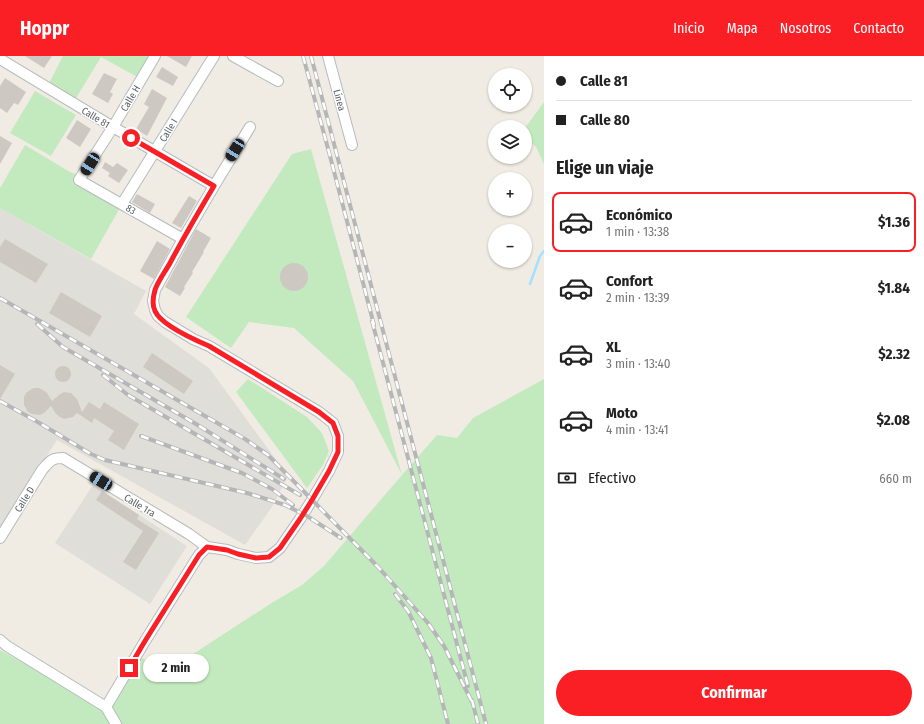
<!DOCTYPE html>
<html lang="es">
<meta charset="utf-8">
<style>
body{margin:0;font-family:"Fira Sans Condensed",sans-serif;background:#f2f2f2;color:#222;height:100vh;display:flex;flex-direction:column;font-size:15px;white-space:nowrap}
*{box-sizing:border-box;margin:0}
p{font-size:13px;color:#767676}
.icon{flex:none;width:22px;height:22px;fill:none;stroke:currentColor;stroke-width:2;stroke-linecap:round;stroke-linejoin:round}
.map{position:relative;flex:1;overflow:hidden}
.details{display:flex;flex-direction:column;background:#fff;width:380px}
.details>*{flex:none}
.guide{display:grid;align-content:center;height:88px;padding:0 12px;background:#fff}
.fabs{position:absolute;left:488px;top:12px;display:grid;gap:8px}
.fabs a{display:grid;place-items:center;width:44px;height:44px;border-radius:50%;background:#fff;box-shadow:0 1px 3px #0004;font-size:20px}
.end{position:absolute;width:18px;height:18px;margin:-9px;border:5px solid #fa1f25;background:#fff;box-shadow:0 0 0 2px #fff}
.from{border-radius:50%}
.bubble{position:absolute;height:28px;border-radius:14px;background:#fff;box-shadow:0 1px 3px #0004;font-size:13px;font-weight:700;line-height:28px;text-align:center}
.car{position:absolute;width:12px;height:24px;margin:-12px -6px;border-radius:5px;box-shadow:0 0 3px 1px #0007;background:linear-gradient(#222 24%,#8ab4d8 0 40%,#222 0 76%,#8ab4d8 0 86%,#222 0)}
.guide b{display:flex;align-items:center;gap:14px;height:38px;font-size:15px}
.guide b+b{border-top:1px solid #e0e0e0}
.guide i{width:10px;height:10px;background:#222}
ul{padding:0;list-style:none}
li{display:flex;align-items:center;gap:12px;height:60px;margin:0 8px 6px;padding:0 4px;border:2px solid transparent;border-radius:8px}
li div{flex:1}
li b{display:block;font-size:15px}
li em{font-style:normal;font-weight:700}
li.current{border-color:#fa1f25}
li>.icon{width:36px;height:36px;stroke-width:1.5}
h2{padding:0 12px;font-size:18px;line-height:48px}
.pay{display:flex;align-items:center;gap:10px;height:44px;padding:0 12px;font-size:15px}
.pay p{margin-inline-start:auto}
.cta{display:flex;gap:8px;margin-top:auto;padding:8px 12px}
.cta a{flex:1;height:46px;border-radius:24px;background:#fa1f25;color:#fff;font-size:16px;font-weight:700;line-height:46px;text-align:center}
header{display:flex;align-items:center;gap:24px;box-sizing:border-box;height:56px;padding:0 20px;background:#fa1f25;color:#fff}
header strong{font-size:19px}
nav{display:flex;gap:22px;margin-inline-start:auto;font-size:14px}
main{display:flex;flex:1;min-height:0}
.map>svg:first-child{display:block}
</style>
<header>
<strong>Hoppr</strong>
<nav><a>Inicio</a><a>Mapa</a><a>Nosotros</a><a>Contacto</a></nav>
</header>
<main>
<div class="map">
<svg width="544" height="668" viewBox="0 0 544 668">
<rect width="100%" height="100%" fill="#f0ece3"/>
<path fill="#e0ded8" d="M 0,152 L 146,235 L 134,258 L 209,312 L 288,420 L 272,451 L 245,489 L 57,384 L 23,436 L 0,474 Z
M 93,429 L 187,490 L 150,548 L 55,487 Z"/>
<path fill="#c2eabe" d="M 63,0 L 155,0 L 141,23 L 101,1 L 73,47 L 47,31 Z
M 35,35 L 76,59 L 51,100 L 10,77 Z
M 544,46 L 544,108 L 536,91 L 525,81 L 525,72 Z
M 25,89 L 70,116 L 82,120 L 122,148 L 91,203 L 0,152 L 0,132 Z
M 311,93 L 402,419 L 437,379 L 457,382 L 473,362 L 544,323 L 544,668 L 0,668 L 0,594 L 106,651 L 140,601 L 167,615 L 270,548 L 302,529 L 324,510 L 402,419 L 353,325 L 294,272 L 249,266 L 231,292 L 186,261 L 292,98 Z
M 248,323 L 307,361 L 322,377 L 329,395 L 323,409 L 307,432 L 236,336 Z"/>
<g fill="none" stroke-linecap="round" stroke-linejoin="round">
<path stroke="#a4e1ff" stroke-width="2.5" d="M 530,228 L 540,200 L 544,195"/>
</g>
<path fill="#cdc9c2" d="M 25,0 L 52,0 L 44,12 Z
M 167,0 L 192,0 L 186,11 Z
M 162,11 L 178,21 L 173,30 L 156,21 Z
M 104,17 L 117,23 L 110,36 L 113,38 L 108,47 L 92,38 Z
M 5,22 L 26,36 L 18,49 L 14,47 L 7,57 L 0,52 L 0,30 Z
M 152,33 L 167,42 L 147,80 L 136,73 L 149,51 L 144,48 Z
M 77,64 L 91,73 L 80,91 L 66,82 Z
M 0,80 L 12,87 L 0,108 Z
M 105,106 L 113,111 L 117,107 L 128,114 L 119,127 L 108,120 L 110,117 L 102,112 Z
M 137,138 L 155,148 L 150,157 L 132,146 Z
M 189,140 L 197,145 L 181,172 L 172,167 Z
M 196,173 L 211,182 L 203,196 L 204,196 L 192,216 L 193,217 L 184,231 L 185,232 L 180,240 L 165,231 Z
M 5,183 L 48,208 L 36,227 L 0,206 L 0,191 Z
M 157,185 L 170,193 L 154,223 L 140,215 Z
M280 221a14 14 0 1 1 28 0a14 14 0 1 1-28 0Z
M 61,236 L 102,260 L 90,281 L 49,257 Z
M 152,297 L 193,325 L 184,338 L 143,311 Z
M 0,309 L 15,318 L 0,343 Z
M55 318a8 8 0 1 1 16 0a8 8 0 1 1-16 0Z
M 34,332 L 39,332 L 43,334 L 47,337 L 52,345 L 59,339 L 64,336 L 71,337 L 77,343 L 82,356 L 89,346 L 100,353 L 104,346 L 139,368 L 124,394 L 108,384 L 114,375 L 94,362 L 92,367 L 77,357 L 73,361 L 68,362 L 64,363 L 60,361 L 56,358 L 51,350 L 44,357 L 40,359 L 32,358 L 28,356 L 24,349 L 24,341 L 26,337 L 30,334 Z
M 102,435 L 139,459 L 137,463 L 159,477 L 136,514 L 123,506 L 143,475 L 96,444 Z"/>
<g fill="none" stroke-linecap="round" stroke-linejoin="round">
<g stroke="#b6bbbf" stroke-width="12">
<path id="minor" d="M 155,0 L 113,71 L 79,124 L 183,183
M 233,0 L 278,25
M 328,0 L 352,89
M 0,3 L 113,71 L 214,130
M 122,148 L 214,0
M 0,482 L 42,414 C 50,405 51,402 63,402 L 189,478 L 207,491 L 227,494 L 238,498 L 256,502 L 269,501 L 280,492 L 300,463 L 312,444 L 329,415 L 338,396 L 338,380 L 333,367 L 319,356 L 209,290 L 193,283 L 165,266 L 158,260 L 155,254 L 153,245 L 155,234 L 183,183 L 214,130 L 250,71
M 0,584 L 7,590 L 106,651 L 116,668
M 106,651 L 145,585 L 199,499 L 207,491"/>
</g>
<use href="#minor" stroke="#fff" stroke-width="10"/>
<g stroke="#b5b6b7" stroke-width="4">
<path id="rail" d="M 303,0 L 330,100 L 374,269
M 311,0 L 486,668
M 0,242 L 245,383 L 268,399 L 379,512 L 428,567 L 444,590 L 473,648
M 372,265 L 468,630
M 37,268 L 63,291 L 196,368 L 284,423
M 103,319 L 128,339 L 300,439
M 0,345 L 36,365 L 91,398 L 105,404 L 247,437 L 285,449 L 307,460 L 341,482
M 141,380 L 242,417 L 272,433 L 293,449
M 395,538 L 408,555 L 431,602 L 448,668
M 472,644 L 478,668"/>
</g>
<use href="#rail" stroke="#fff" stroke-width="2.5" stroke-dasharray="8" stroke-linecap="butt"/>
</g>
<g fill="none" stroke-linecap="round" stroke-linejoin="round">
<path stroke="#fa1f25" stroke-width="5" d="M 129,612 L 145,585 L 199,499 L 207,491 L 227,494 L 238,498 L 256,502 L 269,501 L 280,492 L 300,463 L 312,444 L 329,415 L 338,396 L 338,380 L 333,367 L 319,356 L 209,290 C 195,284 161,269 155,255 C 152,249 153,241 155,234 C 158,225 165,216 170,207 C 184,181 199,155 214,130 L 131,82"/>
</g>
<g text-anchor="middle" stroke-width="3" stroke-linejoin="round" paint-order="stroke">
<g font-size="10" fill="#5b6166" stroke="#fff">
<text transform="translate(130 42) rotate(-60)" y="4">Calle H</text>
<text transform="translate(340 44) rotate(75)" y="4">Línea</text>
<text transform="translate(96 61) rotate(31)" y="4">Calle 81</text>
<text transform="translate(168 74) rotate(-59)" y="4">Calle I</text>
<text transform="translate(131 153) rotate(30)" y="4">83</text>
<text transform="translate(24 443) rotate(-58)" y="4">Calle D</text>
<text transform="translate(140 449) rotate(31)" y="4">Calle 1ra</text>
</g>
</g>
</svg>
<div class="fabs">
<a><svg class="icon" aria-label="locate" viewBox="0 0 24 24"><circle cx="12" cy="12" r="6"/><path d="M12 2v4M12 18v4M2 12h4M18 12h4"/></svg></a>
<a><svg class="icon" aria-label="layers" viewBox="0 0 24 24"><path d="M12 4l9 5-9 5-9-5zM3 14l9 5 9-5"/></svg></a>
<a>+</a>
<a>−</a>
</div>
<i class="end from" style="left:131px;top:82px"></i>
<i class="end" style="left:129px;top:612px"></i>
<div class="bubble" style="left:143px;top:598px;width:66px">2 min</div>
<i class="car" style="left:235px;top:94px;rotate:212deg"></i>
<i class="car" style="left:90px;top:108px;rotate:212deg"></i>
<i class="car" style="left:101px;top:425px;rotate:301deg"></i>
</div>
<section class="details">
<div class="guide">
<b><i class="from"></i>Calle 81</b>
<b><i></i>Calle 80</b>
</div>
<h2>Elige un viaje</h2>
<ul>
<li class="current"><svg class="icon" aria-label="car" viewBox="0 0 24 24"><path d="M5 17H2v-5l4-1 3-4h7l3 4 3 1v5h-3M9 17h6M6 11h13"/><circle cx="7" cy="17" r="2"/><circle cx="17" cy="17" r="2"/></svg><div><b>Económico</b><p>1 min · 13:38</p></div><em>$1.36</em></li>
<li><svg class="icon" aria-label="car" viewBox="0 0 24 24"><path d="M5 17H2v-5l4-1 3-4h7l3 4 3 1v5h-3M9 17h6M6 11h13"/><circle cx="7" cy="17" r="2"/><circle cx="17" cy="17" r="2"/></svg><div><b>Confort</b><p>2 min · 13:39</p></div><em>$1.84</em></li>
<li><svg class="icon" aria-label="car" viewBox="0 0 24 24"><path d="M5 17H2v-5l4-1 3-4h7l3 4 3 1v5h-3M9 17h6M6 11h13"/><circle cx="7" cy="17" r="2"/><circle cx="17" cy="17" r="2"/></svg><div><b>XL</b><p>3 min · 13:40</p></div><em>$2.32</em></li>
<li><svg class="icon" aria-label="car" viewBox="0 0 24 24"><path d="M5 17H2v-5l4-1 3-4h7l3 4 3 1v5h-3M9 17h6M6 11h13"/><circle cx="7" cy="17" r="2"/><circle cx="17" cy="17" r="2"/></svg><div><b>Moto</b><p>4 min · 13:41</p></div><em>$2.08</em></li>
</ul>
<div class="pay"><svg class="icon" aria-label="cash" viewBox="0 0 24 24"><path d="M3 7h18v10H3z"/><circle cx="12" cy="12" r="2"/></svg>Efectivo<p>660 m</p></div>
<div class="cta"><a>Confirmar</a></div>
</section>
</main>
